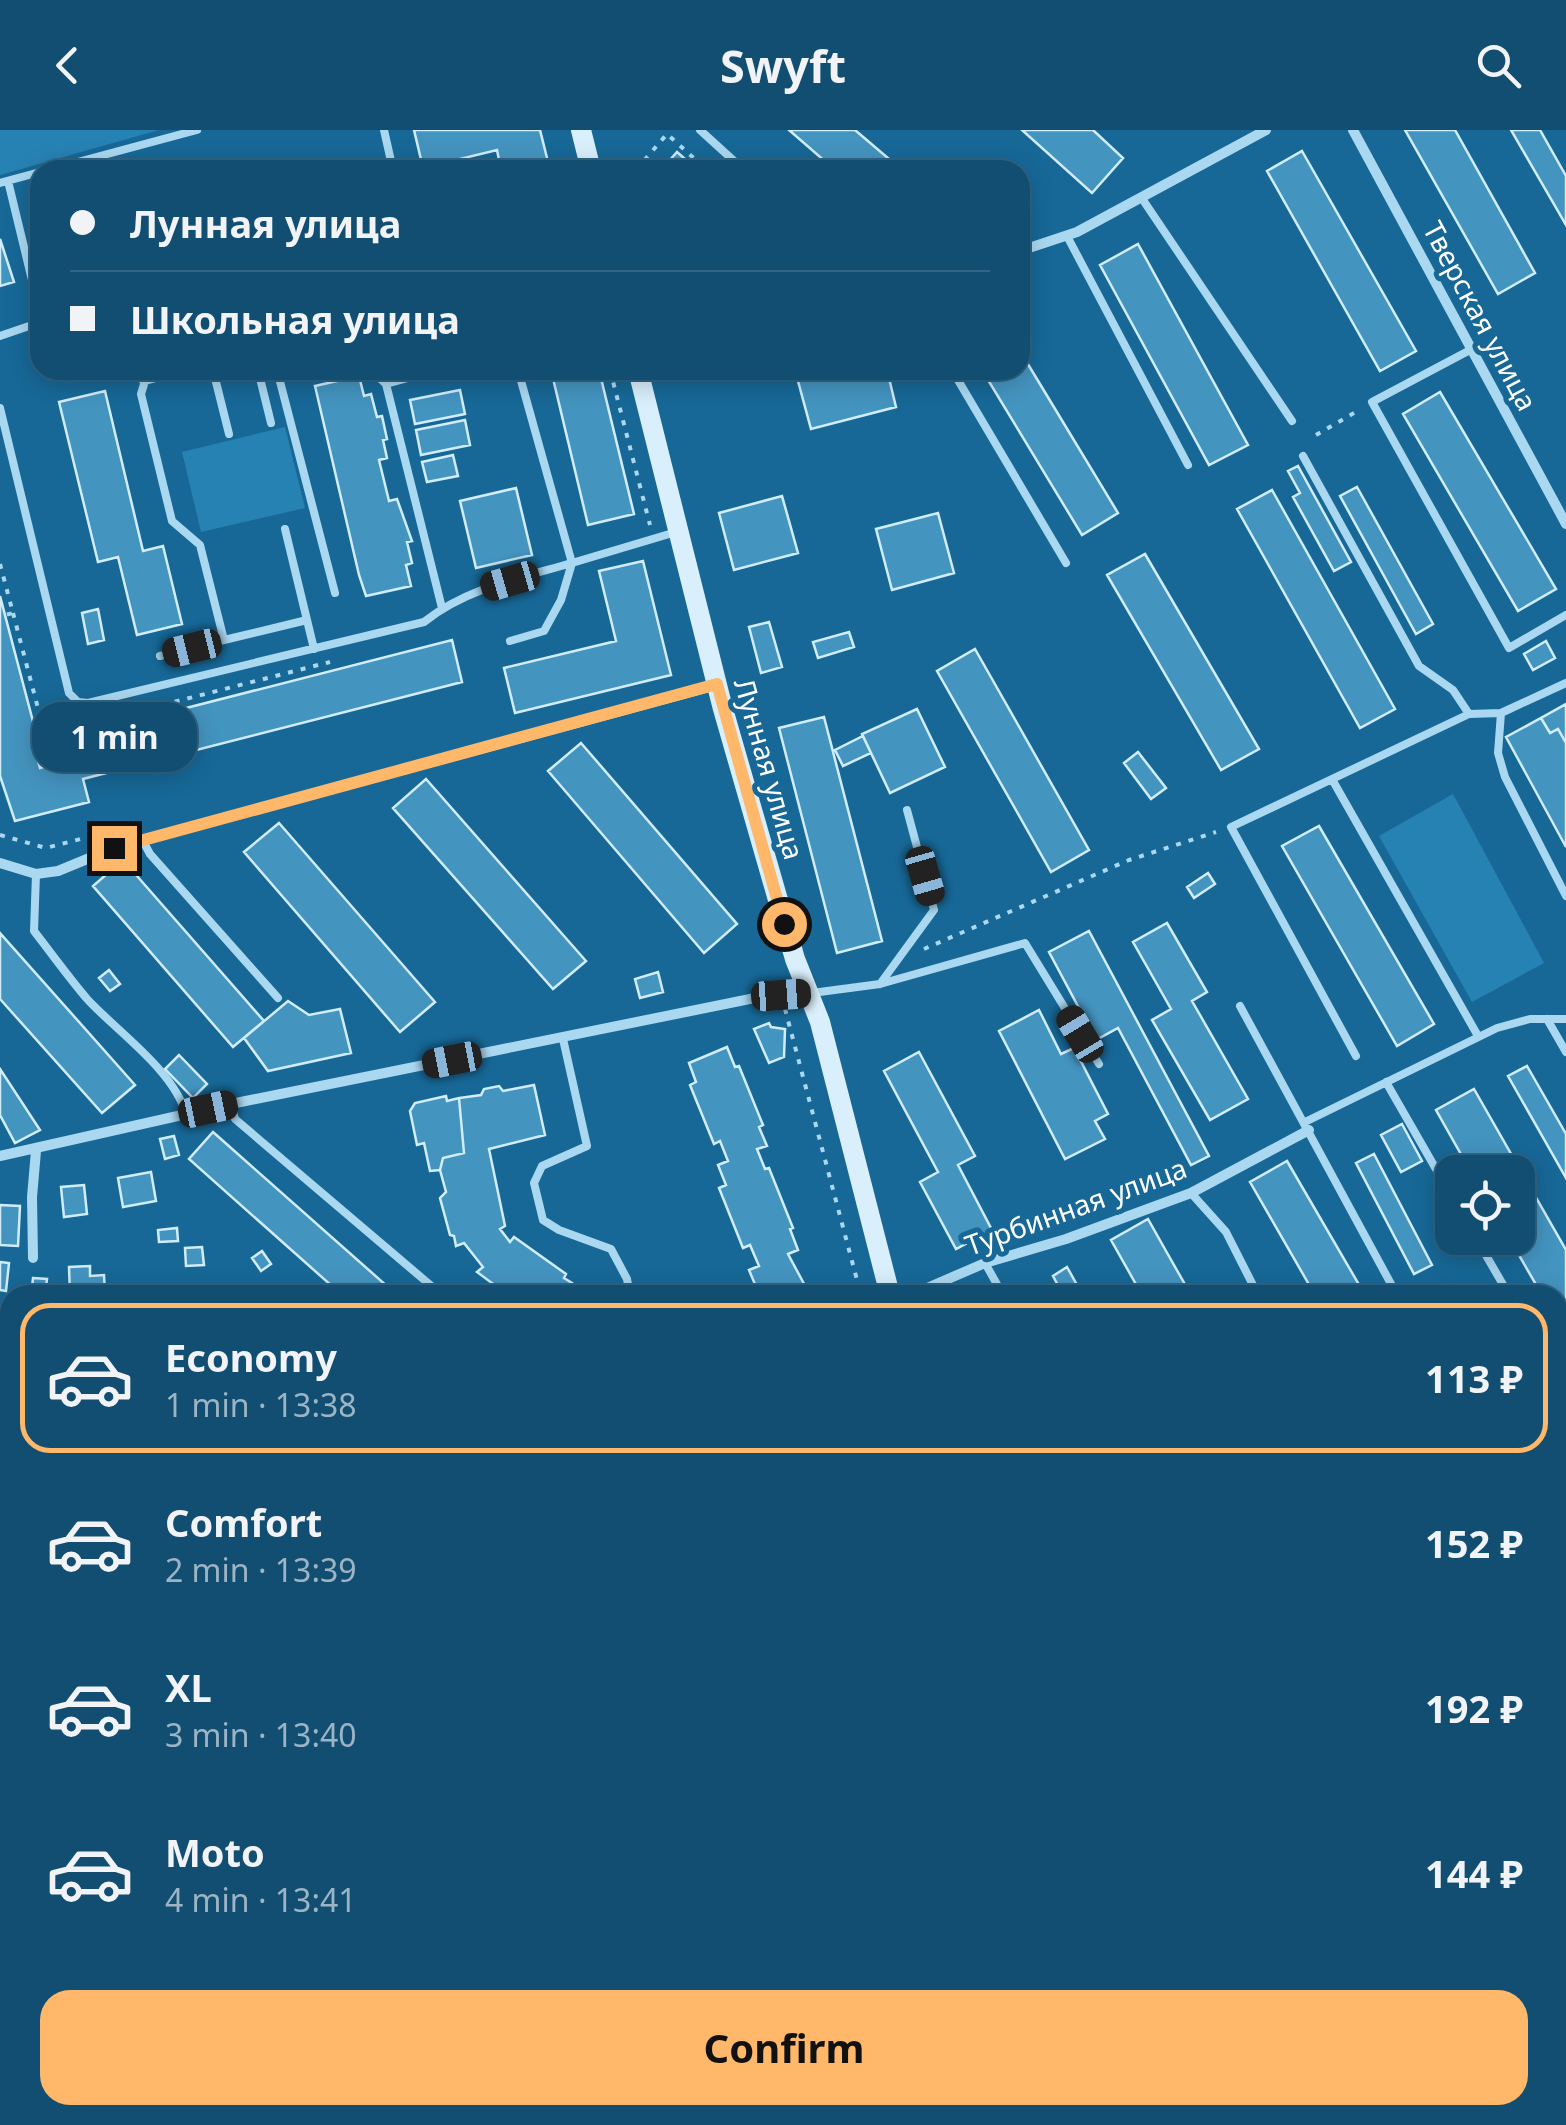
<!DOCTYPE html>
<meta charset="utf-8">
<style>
body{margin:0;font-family:"Noto Sans",sans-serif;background:#1e5879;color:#f1f3f6;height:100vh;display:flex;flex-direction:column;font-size:38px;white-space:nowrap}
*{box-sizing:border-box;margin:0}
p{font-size:32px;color:#9cb4c3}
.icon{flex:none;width:55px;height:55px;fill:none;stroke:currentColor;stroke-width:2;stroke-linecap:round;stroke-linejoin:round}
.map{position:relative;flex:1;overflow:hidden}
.drawer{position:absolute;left:0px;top:1155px;width:1568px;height:840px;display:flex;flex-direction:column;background:#114e71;border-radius:30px 30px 0 0;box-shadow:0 5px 25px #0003,0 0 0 2px #306584}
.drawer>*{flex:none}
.hud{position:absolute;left:30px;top:30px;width:1000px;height:220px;border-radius:30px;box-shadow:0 5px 25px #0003,0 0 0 2px #306584;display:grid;align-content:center;height:220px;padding:0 40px;background:#114e71}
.fabs{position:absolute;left:1435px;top:1025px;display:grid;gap:20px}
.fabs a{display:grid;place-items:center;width:100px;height:100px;border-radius:20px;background:#114e71;box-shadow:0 5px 25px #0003,0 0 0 2px #306584;font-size:50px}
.end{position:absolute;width:45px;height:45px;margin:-22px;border:12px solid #ffb76a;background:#111;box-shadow:0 0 0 5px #111}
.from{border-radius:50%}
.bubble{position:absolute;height:70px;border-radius:30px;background:#114e71;box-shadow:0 5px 25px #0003,0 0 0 2px #306584;font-size:32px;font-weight:700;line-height:70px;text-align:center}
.car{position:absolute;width:30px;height:60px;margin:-30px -15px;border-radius:12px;box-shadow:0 0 8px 2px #0007;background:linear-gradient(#222 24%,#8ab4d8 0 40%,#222 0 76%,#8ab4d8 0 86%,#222 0)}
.hud b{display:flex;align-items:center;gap:35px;height:95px;font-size:38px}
.hud b+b{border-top:2px solid #306584}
.hud i{width:25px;height:25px;background:#f1f3f6}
ul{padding:18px 0 0;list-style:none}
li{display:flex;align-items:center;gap:30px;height:150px;margin:0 20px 15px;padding:0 20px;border:5px solid transparent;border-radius:30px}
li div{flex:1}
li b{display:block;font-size:38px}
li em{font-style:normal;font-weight:700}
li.selected{border-color:#ffb76a}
li>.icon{width:90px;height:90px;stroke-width:1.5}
.primary-button{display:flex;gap:20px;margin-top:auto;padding:20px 40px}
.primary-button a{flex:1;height:115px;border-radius:30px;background:#ffb76a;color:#111;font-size:40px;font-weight:700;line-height:115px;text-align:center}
header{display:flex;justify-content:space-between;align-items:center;height:130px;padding:0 40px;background:#114e71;font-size:45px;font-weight:700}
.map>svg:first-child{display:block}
</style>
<header><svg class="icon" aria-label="back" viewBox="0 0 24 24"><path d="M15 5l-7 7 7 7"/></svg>Swyft<svg class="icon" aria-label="search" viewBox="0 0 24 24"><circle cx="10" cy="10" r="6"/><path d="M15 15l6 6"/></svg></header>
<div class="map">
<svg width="1566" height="1995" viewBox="0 0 1566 1995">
<rect width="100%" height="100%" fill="#176897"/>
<path fill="#2782b4" d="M 0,0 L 159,0 L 0,45 Z
M 285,297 L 305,378 L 201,402 L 182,322 Z
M 1453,664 L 1544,833 L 1472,872 L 1379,706 Z
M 0,1382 L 10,1388 L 10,1434 L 0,1428 Z"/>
<path fill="#4494c0" stroke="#d1edfc" stroke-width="2.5" d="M 414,0 L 540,0 L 550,40 L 501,40 L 497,20 L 423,38 Z
M 789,0 L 855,0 L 902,40 L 835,40 Z
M 1022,0 L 1093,0 L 1123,28 L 1092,63 Z
M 1405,0 L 1455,0 L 1535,143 L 1498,164 Z
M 1511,0 L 1540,0 L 1566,46 L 1566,95 Z
M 1302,21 L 1416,221 L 1380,241 L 1267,41 Z
M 677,22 L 693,36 L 697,40 L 661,40 Z
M 0,109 L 14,152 L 0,156 Z
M 1138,114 L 1248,315 L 1209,335 L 1100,135 Z
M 1020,221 L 1118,383 L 1082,405 L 982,240 L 1020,240 Z
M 551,240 L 599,240 L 634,384 L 588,395 Z
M 795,240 L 887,240 L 896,277 L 811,299 Z
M 359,246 L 364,266 L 371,264 L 377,287 L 382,286 L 387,309 L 383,310 L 387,328 L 379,330 L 389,371 L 397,369 L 412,411 L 407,412 L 412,433 L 406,435 L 411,456 L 366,466 L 359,445 L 315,256 Z
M 460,260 L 465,284 L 415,294 L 410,270 Z
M 105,261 L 143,421 L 163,416 L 182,494 L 137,505 L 118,427 L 98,432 L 59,272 Z
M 1440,262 L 1556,459 L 1518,481 L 1403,284 Z
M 465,290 L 470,315 L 421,325 L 416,300 Z
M 453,325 L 458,346 L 427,352 L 422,332 Z
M 1298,336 L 1351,432 L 1334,441 L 1293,367 L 1300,363 L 1288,341 Z
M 1357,357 L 1433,494 L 1416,504 L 1340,366 Z
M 516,358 L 532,425 L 476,438 L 460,371 Z
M 1272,360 L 1395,579 L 1360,598 L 1237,379 Z
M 782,366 L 798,423 L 734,440 L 719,383 Z
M 938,383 L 954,443 L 892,460 L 876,399 Z
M 1145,424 L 1259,619 L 1221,640 L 1107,445 Z
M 643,431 L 671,545 L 515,583 L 504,538 L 616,511 L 599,441 Z
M 0,466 L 40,618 L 35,619 L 40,638 L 78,628 L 73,607 L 452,510 L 462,552 L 83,649 L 89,672 L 15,691 L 0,646 Z
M 98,479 L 104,510 L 88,514 L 82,483 Z
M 769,492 L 782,537 L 761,543 L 749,497 Z
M 849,502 L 854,517 L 818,528 L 813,512 Z
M 1546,511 L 1555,528 L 1533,540 L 1524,524 Z
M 975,519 L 1089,720 L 1051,742 L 937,541 Z
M 1566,574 L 1566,613 L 1558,599 L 1550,603 L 1541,588 Z
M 917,579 L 945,637 L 890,663 L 862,604 Z
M 824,587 L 882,811 L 837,823 L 779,598 Z
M 1541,588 L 1550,603 L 1558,599 L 1566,613 L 1566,717 L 1506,607 Z
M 863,606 L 871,623 L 843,636 L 835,620 Z
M 581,613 L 737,794 L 704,823 L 548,641 Z
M 1138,622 L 1166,658 L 1151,669 L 1124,633 Z
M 426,649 L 586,831 L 553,859 L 393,678 Z
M 279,693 L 435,872 L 400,902 L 244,722 Z
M 1319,696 L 1434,894 L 1397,916 L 1282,716 Z
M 123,730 L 264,891 L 233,917 L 93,756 Z
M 1208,743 L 1215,754 L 1194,768 L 1187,757 Z
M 1167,793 L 1207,862 L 1192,871 L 1248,969 L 1210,990 L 1152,890 L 1171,879 L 1133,812 Z
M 1089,801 L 1209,1026 L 1191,1035 L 1118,898 L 1096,910 L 1049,822 Z
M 0,803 L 135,955 L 102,983 L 0,869 Z
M 109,840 L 120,854 L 110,861 L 99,848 Z
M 658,842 L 663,862 L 640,868 L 635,849 Z
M 288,871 L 309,885 L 340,879 L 351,923 L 268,941 L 244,908 Z
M 1039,880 L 1061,924 L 1074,918 L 1108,984 L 1095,991 L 1105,1009 L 1065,1029 L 999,901 Z
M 769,893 L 771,897 L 785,899 L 784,927 L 769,933 L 754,899 Z
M 727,917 L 735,937 L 739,936 L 763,995 L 759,997 L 767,1016 L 757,1019 L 765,1039 L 769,1038 L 793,1098 L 790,1099 L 798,1120 L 788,1124 L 810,1165 L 751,1165 L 750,1162 L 757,1159 L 749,1140 L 759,1136 L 750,1115 L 743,1118 L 719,1058 L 726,1055 L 718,1035 L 728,1031 L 720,1011 L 714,1014 L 690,955 L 696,952 L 689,933 Z
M 919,922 L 975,1026 L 958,1035 L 992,1100 L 956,1119 L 920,1052 L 938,1042 L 884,941 Z
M 179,925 L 207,954 L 193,968 L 165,939 Z
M 1527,936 L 1566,1004 L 1566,1048 L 1508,946 Z
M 0,939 L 40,1000 L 15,1013 L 0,985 Z
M 534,955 L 545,1005 L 489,1019 L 505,1096 L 500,1099 L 510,1112 L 514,1107 L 566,1144 L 564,1148 L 572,1153 L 569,1160 L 574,1165 L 508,1165 L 477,1142 L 483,1137 L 464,1113 L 456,1116 L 454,1106 L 450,1105 L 440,1068 L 446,1062 L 440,1040 L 443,1028 L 464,1023 L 459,968 L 481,965 L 484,959 L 499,956 L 503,961 Z
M 1474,959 L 1566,1120 L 1566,1182 L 1558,1186 L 1558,1165 L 1542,1165 L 1509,1108 L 1518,1108 L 1518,1042 L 1471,1042 L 1436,980 Z
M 446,966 L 447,971 L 459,968 L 464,1023 L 443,1028 L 440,1040 L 430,1041 L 424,1013 L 417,1015 L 410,981 L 415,973 Z
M 1402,994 L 1422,1031 L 1401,1042 L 1381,1005 Z
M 213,1002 L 397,1165 L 342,1165 L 189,1029 Z
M 174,1006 L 179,1025 L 165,1029 L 160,1009 Z
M 1374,1024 L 1432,1135 L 1414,1144 L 1356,1033 Z
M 1287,1031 L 1365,1165 L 1315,1165 L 1250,1052 Z
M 151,1042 L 156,1071 L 123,1077 L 118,1048 Z
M 84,1055 L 87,1084 L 64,1087 L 61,1057 Z
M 0,1075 L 20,1076 L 18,1116 L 0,1115 Z
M 1148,1089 L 1166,1121 L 1191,1165 L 1142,1165 L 1111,1110 Z
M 177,1098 L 178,1111 L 159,1112 L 158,1100 Z
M 202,1117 L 204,1135 L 186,1136 L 185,1118 Z
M 262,1121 L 271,1134 L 261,1141 L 252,1128 Z
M 0,1132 L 9,1133 L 6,1161 L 0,1160 Z
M 90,1136 L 90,1146 L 104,1145 L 105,1163 L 70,1165 L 69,1137 Z
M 1067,1137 L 1077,1155 L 1062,1163 L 1053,1146 Z
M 33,1148 L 47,1149 L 45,1165 L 31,1165 Z
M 0,1293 L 10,1299 L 10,1330 L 0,1324 Z
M 1558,1317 L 1566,1332 L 1565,1428 L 1558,1414 Z
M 0,1354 L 10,1360 L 10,1388 L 0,1382 Z
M 0,1467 L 10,1473 L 10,1527 L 0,1520 Z
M 0,1559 L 10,1566 L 10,1594 L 0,1588 Z
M 0,1625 L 10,1632 L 10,1662 L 0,1655 Z
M 0,1686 L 10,1691 L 10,1782 L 0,1779 Z
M 0,1831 L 10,1831 L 10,1985 L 22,1985 L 22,1995 L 0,1995 Z
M 1566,1935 L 1566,1981 L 1558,1984 L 1558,1938 Z
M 65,1985 L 103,1985 L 103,1995 L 65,1995 Z
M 139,1985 L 179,1985 L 179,1995 L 139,1995 Z
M 226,1985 L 247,1985 L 247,1995 L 210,1995 L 210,1987 Z
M 287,1985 L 307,1985 L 308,1995 L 287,1995 Z
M 348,1985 L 371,1985 L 371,1995 L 349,1995 Z
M 404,1985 L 427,1985 L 427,1995 L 404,1995 Z
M 471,1985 L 494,1985 L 493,1995 L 471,1995 Z
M 592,1985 L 614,1985 L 615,1988 L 594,1994 Z
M 661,1985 L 694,1985 L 695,1988 L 664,1995 Z
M 967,1985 L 1015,1985 L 1018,1995 L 970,1995 Z
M 1182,1985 L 1231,1985 L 1234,1995 L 1185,1995 Z
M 1463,1987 L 1466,1995 L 1438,1995 Z"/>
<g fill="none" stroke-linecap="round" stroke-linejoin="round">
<path stroke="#aad8f1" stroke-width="4" stroke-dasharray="5 8" stroke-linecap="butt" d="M 636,40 L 667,4 L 707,40
M 610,240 L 650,395
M 1316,305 L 1359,280
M 0,434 L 13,483 L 5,485
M 13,483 L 45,605 L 330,532
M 0,705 L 46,718 L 107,702
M 924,819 L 1129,730 L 1216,702
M 785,879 L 861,1165
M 1093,1985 L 1096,1995"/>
<path stroke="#aad8f1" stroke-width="8" d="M 384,0 L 393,40
M 700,0 L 744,40
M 48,40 L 197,0
M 0,53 L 40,42
M 1141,67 L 1292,291
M 1067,106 L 1188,335
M 0,206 L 35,194 L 39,179 L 8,51
M 1472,219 L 1372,272 L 1509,518 L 1566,485
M 123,240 L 145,251
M 185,240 L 145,251 L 141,264 L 172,391 L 200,415 L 224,510 L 307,490 L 314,519
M 213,240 L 229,304
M 258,240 L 271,293
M 277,240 L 335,463
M 371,240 L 386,254 L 442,478
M 952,240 L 1066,433
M 386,254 L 437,240
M 0,278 L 69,563 L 78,572 L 88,573 L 424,492 C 467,458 520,448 572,433 L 518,240
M 1303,326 L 1419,536 L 1453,560 L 1469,584
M 285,399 L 307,490
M 510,511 L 544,501 L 561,470 L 572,433 L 676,402
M 160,526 L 224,510
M 1501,583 L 1498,623 L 1505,647 L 1566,766
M 1333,651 L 1478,906
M 143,711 L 150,724 L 278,868
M 36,744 L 34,801 C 52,824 69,848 88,870 C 119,903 173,940 186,984
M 880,854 L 934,780 L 907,680
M 812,863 L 880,854 L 1025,813 L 1099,934
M 1240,876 L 1397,1165
M 1547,889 L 1566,922
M 563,909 L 587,1016 L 542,1036 L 534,1053 L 543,1090 L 559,1100 L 611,1119 L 627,1149 L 630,1165
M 1356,926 L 1231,697 L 1469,584 L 1501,583 L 1566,553
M 1386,952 L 1452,1067
M 231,974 L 235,989 L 442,1165
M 1305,992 L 1497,898 L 1530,889 L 1566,889
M 1191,1063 L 1226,1102 L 1258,1165
M 1476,1108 L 1509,1165
M 985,1133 L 1003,1165
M 0,1340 L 10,1346
M 0,1438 L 10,1445
M 0,1542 L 10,1548
M 0,1610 L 10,1617
M 0,1674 L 10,1680
M 1558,1792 L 1566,1788
M 0,1818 L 10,1820
M 38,1985 L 39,1995
M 120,1985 L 120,1995
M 196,1985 L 196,1995
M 264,1985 L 265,1995
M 324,1985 L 324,1995
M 386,1985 L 386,1995
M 441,1985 L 442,1995
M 1262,1985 L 1266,1995"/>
<path stroke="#aad8f1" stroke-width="10" d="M 1353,0 L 1566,394
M 1020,121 L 1077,102 L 1266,0
M 0,733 L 36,744 L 58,741 L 114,718 L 717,555
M 0,1026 L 231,974 L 765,866 L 807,863
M 33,1128 L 32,1067 L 36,1021
M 911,1165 L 985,1133 L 1066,1109 L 1191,1063 L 1309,1000
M 1558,1673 L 1566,1690
M 1558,1907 L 1566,1904
M 631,1985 L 633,1995
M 940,1985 L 943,1995
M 1113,1985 L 1116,1995
M 1502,1985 L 1505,1995
M 754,1995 L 792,1985
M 1332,1995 L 1359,1985"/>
<path stroke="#d9effc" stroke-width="20" d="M 581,0 L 591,40
M 638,240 L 723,579 L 795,829 L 820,892 L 890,1165
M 1558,1242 L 1566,1239"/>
</g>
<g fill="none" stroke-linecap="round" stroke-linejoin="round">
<path stroke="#ffb76a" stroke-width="12" d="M 114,718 L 717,554 L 784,794"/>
</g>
<g text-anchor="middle" stroke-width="10" stroke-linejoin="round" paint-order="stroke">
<g font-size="28" fill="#fff" stroke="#176897">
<text transform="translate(1480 186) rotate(62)" y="10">Тверская улица</text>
<text transform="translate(769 639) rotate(74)" y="10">Лунная улица</text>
<text transform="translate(1076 1077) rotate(-20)" y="10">Турбинная улица</text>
</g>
</g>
</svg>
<div class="fabs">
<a><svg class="icon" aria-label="locate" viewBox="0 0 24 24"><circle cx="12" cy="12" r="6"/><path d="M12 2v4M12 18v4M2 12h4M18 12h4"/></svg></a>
</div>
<i class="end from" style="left:784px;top:794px"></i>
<i class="end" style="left:114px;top:718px"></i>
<div class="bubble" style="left:32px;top:572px;width:165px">1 min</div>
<i class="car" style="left:510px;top:451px;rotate:254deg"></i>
<i class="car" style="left:192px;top:518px;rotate:256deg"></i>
<i class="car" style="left:925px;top:746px;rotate:164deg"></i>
<i class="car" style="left:781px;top:865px;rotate:86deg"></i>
<i class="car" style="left:1080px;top:904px;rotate:329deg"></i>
<i class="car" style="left:452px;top:930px;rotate:259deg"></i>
<i class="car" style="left:208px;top:979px;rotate:78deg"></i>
<div class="hud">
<b><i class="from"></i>Лунная улица</b>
<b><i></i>Школьная улица</b>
</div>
<section class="drawer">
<ul>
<li class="selected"><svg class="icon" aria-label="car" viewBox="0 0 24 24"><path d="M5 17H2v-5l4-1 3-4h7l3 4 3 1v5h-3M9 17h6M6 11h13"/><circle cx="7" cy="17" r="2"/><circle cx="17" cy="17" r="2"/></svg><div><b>Economy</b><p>1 min · 13:38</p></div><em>113 ₽</em></li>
<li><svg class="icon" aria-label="car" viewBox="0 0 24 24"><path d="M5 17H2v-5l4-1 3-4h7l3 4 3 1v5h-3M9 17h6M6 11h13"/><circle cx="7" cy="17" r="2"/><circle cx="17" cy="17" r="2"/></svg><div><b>Comfort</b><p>2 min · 13:39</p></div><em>152 ₽</em></li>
<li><svg class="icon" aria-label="car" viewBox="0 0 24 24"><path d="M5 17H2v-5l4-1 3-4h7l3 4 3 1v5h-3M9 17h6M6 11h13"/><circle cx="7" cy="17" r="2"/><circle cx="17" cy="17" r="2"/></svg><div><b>XL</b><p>3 min · 13:40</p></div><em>192 ₽</em></li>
<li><svg class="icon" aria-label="car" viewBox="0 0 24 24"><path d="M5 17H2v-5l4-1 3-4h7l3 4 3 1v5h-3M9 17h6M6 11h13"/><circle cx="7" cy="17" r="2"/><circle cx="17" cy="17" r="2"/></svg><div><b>Moto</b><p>4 min · 13:41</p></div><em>144 ₽</em></li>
</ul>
<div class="primary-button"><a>Confirm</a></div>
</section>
</div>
